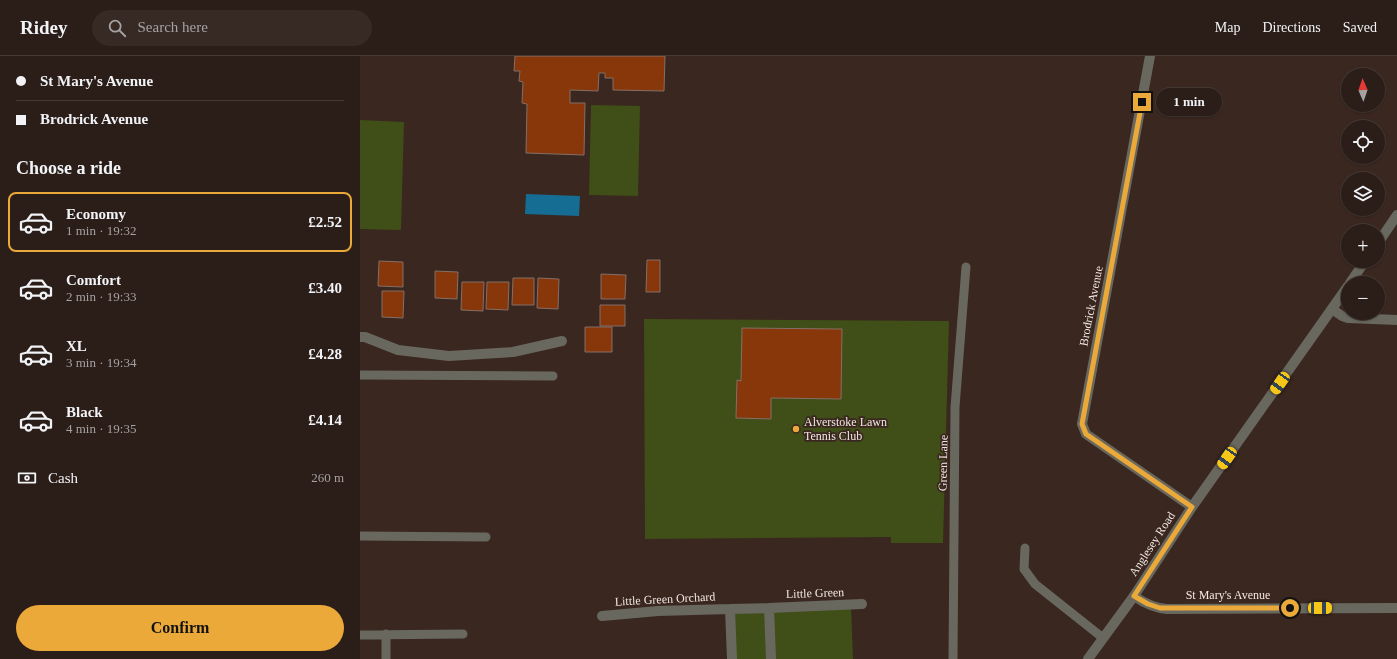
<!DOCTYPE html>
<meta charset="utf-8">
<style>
body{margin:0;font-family:Georgia,serif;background:#372a25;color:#f1f3f6;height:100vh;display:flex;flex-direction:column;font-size:15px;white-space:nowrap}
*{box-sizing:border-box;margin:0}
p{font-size:13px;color:#a6a2a2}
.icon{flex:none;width:22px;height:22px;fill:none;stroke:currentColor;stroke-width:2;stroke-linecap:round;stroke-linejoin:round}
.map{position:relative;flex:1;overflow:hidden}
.details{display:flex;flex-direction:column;background:#2b1d18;width:360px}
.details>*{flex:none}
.guide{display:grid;align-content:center;height:88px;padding:0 16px;background:#2b1d18}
.needle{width:26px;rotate:358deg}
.buttons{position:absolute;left:981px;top:12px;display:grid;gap:8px}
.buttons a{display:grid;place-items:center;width:44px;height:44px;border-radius:50%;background:#2b1d18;box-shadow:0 1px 3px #0004,0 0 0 1px #473b37;font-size:20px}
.end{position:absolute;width:18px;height:18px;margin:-9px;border:5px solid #eba93a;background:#111;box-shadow:0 0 0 2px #111}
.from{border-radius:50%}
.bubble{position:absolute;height:28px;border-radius:14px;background:#2b1d18;box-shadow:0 1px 3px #0004,0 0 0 1px #473b37;font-size:13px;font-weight:800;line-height:28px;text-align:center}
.car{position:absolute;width:12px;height:24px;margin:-12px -6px;border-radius:5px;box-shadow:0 0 3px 1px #0007;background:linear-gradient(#f5c518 24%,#345 0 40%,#f5c518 0 76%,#345 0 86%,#f5c518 0)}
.guide b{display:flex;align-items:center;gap:14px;height:38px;font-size:15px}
.guide b+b{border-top:1px solid #473b37}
.guide i{width:10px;height:10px;background:#f1f3f6}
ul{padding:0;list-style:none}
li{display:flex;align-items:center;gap:12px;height:60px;margin:0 8px 6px;padding:0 8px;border:2px solid transparent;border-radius:8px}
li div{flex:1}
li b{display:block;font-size:15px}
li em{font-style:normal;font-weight:800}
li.active{border-color:#eba93a}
li>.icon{width:36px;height:36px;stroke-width:1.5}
h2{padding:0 16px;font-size:18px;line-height:48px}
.pay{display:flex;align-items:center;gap:10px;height:44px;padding:0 16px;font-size:15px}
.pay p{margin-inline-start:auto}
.primary-button{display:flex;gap:8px;margin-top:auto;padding:8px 16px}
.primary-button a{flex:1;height:46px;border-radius:24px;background:#eba93a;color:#111;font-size:16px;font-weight:800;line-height:46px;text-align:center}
header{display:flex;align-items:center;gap:24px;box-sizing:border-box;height:56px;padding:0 20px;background:#2b1d18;border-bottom:1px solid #473b37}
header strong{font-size:19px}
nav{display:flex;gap:22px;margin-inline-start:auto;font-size:14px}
.search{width:280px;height:36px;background:#372a25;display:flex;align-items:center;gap:10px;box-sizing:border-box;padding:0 14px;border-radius:22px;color:#a6a2a2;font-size:15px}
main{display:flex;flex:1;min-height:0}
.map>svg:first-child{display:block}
</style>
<header>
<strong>Ridey</strong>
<div class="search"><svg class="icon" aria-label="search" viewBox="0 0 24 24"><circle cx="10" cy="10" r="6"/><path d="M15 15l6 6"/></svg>Search here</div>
<nav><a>Map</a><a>Directions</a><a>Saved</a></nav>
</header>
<main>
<section class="details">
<div class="guide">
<b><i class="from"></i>St Mary's Avenue</b>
<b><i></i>Brodrick Avenue</b>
</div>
<h2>Choose a ride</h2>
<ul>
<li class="active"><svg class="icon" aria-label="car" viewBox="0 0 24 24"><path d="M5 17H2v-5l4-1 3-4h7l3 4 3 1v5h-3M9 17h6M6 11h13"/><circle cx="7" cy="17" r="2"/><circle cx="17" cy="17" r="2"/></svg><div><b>Economy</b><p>1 min · 19:32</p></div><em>£2.52</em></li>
<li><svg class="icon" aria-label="car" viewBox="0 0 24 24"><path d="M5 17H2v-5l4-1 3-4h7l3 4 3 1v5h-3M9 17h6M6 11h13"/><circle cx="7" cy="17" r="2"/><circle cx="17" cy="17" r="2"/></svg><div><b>Comfort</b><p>2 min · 19:33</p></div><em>£3.40</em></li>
<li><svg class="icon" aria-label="car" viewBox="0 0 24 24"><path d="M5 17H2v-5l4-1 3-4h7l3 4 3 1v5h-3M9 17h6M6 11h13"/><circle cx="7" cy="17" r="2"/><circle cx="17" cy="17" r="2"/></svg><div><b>XL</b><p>3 min · 19:34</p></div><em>£4.28</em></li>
<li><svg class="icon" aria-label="car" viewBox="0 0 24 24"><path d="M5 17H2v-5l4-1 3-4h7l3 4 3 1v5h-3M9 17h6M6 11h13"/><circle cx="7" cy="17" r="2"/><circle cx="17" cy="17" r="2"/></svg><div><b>Black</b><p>4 min · 19:35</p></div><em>£4.14</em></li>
</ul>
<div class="pay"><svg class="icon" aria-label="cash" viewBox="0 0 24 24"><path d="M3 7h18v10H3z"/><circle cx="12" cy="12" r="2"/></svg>Cash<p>260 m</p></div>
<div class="primary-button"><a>Confirm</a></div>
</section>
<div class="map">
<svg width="1037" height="603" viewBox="0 0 1037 603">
<rect width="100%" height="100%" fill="#392720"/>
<path fill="#404e17" d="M 231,49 L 280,50 L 278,140 L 229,139 Z
M 0,64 L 44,66 L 41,174 L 0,173 Z
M 284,263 L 589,265 L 583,487 L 531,487 L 531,481 L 285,483 Z
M 491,549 L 493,603 L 371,603 L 370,553 Z"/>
<path fill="#166d94" d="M 166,138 L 220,140 L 219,160 L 165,158 Z"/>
<path fill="#88370a" stroke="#846f67" d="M 155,0 L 305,0 L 304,35 L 253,34 L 253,22 L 245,22 L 245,17 L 239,17 L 238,35 L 210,34 L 210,47 L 225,47 L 224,99 L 166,97 L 167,48 L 162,47 L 163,26 L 159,25 L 160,15 L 154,15 Z
M 287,204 L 300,204 L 300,236 L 286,236 Z
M 19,205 L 43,206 L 43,231 L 18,230 Z
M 75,215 L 98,216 L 97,243 L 75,242 Z
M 241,218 L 266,219 L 265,243 L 241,243 Z
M 153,222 L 174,222 L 174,249 L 152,249 Z
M 178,222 L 199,223 L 198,253 L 177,252 Z
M 102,226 L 124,226 L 123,255 L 101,254 Z
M 127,226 L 149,226 L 148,254 L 126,253 Z
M 22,235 L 44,235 L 43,262 L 22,261 Z
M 240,249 L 265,249 L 265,270 L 240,270 Z
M 225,271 L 252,271 L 252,296 L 225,296 Z
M 382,272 L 482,273 L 481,343 L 411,342 L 411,363 L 376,362 L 377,324 L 381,325 Z"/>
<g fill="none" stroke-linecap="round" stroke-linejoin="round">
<path stroke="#69685f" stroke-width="9" d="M 0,319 L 193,320
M 0,480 L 126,481
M 665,492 L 664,513 L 675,528 L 743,582
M 0,579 L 103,578
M 26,603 L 26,578
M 593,603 L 595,351 L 606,211"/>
<path stroke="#69685f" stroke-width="10" d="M 790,0 L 722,368 L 726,378 L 832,451
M 972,253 L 982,260 L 988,262 L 1037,264
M 0,281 L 5,281 L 38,294 L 89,300 L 153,296 L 202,285
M 774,540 C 784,547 794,552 807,553 L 1037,552
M 409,552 L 502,548
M 242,560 L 298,555 L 370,553
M 372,603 L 370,553 L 409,552 L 411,603"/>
<path stroke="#69685f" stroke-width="10" d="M 1018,187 L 1037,159
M 990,227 L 1005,205
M 728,603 L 774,540 L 832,451 L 988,230"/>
</g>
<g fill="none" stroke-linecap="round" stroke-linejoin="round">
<path stroke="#eba93a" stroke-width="5" d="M 782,46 L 722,368 L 726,378 L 832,451 L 774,540 L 788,548 L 800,552 L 930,552"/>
</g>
<circle fill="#eba93a" stroke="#392720" stroke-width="1.5" cx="436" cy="373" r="4"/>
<g text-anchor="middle" stroke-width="3.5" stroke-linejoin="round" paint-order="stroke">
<g font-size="12" fill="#f3e7e2" stroke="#392720">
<text transform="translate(731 250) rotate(-79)" y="4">Brodrick Avenue</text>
<text transform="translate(583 407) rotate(-89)" y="4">Green Lane</text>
<text transform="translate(792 488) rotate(-57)" y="4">Anglesey Road</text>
<text transform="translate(455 537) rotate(-2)" y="4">Little Green</text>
<text x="868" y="543">St Mary's Avenue</text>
<text transform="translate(305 543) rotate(-3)" y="4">Little Green Orchard</text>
</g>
<g font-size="12" fill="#f3e7e2" stroke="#392720" text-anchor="start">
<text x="444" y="370">Alverstoke Lawn<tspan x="444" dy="14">Tennis Club</tspan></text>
</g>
</g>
</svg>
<div class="buttons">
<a><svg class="needle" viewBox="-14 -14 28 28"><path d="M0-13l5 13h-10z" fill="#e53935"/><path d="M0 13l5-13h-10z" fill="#a6a2a2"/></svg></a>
<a><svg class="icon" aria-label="locate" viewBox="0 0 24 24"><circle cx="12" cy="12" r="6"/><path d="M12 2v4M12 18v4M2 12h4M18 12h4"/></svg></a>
<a><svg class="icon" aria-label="layers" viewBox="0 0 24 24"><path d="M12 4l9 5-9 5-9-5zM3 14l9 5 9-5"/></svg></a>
<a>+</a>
<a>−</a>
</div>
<i class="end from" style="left:930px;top:552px"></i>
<i class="end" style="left:782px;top:46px"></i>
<div class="bubble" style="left:796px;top:32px;width:66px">1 min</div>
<i class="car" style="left:920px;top:327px;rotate:215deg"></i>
<i class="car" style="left:867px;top:402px;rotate:215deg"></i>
<i class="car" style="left:960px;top:552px;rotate:90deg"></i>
</div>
</main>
